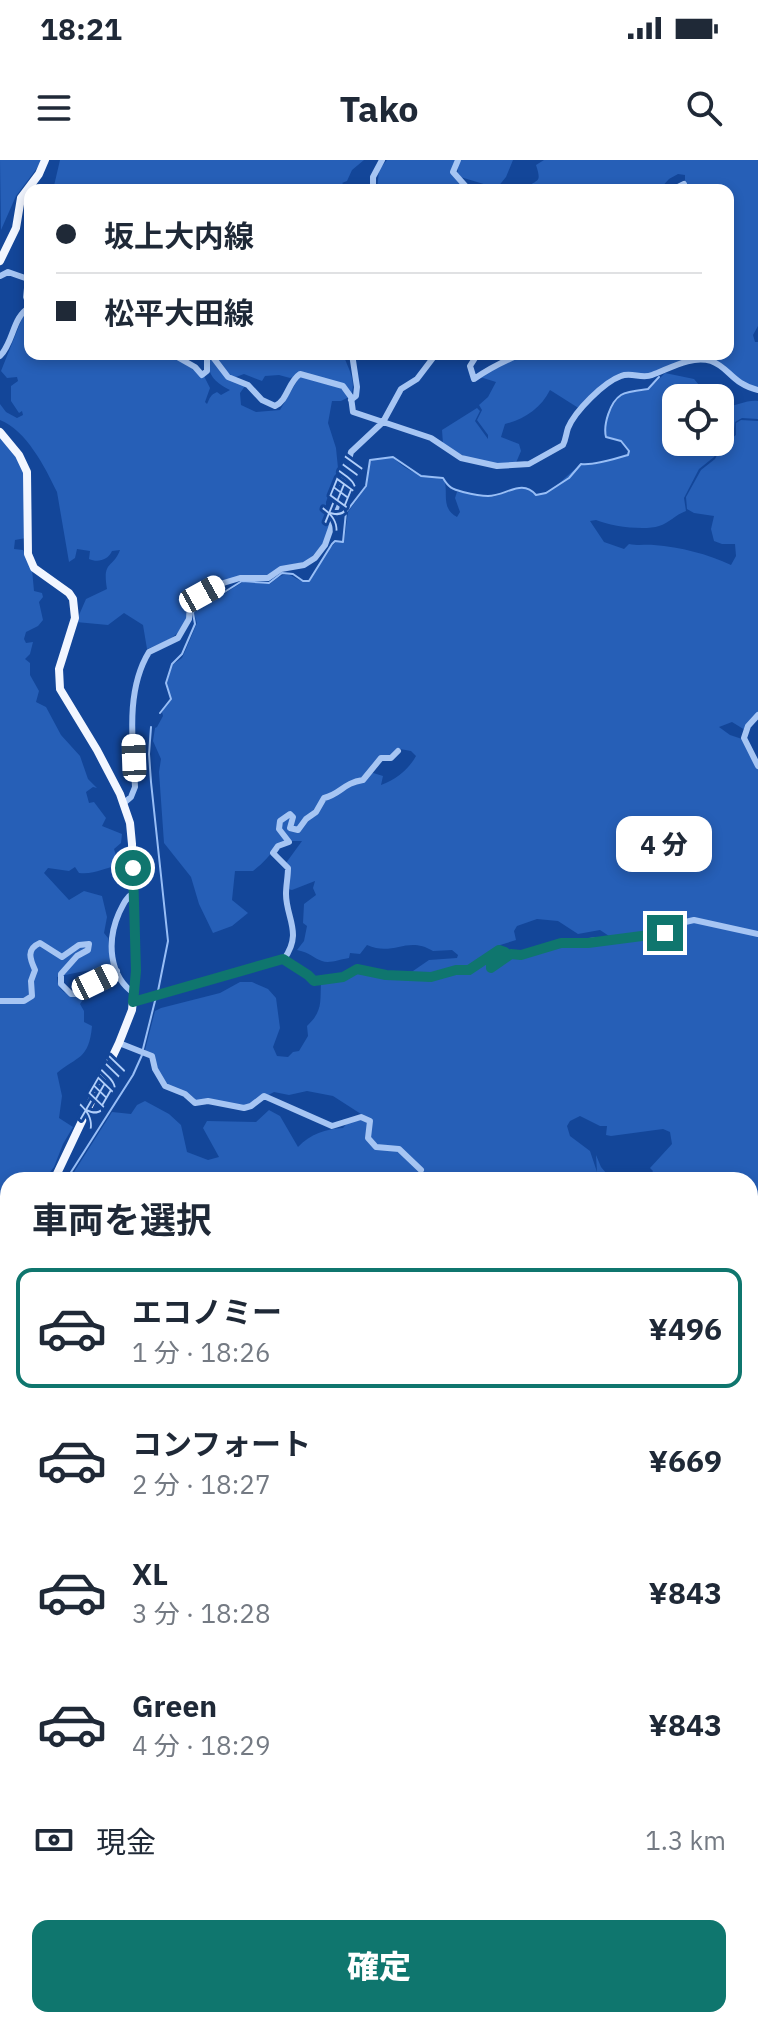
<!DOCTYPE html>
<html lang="ja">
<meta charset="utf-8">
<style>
body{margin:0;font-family:"IBM Plex Sans","Noto Sans JP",sans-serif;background:#f2f2f3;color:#1f2937;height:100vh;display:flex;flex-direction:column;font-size:30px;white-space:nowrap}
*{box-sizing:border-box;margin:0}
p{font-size:26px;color:#747a83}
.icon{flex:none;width:44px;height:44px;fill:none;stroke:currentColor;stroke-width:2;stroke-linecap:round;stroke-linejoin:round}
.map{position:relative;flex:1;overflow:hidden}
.side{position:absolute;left:0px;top:1012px;width:758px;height:856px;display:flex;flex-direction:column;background:#fff;border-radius:24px 24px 0 0;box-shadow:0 4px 12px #0003}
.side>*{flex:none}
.guide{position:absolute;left:24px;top:24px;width:710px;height:176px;border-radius:16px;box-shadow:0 4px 12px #0003;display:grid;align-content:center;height:176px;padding:0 32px;background:#fff}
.fabs{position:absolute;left:662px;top:224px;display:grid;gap:16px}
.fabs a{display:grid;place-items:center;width:72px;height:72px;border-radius:16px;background:#fff;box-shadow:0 4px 12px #0003;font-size:40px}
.end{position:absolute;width:36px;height:36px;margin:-18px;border:10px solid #0f766e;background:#fff;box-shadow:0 0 0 4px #fff}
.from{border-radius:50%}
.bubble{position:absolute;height:56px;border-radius:16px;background:#fff;box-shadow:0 4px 12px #0003;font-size:26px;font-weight:800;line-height:56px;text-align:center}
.car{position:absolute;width:24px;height:48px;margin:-24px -12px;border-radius:10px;box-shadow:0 0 6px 2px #0007;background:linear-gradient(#fff 24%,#345 0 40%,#fff 0 76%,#345 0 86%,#fff 0)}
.guide b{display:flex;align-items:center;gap:28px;height:76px;font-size:30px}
.guide b+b{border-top:2px solid #e0e1e3}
.guide i{width:20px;height:20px;background:#1f2937}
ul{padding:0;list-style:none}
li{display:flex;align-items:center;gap:24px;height:120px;margin:0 16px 12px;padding:0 16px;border:4px solid transparent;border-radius:16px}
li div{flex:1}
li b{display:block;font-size:30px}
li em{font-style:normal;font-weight:800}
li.current{border-color:#0f766e}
li>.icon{width:72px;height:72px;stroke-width:1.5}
h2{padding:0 32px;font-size:36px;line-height:96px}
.pay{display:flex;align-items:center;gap:20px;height:88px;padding:0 32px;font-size:30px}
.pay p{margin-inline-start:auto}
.action{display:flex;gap:16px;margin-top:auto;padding:16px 32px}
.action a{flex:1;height:92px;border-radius:16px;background:#0f766e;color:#fff;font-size:32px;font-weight:800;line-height:92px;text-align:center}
.status{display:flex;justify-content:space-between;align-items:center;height:56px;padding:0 40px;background:#fff;direction:ltr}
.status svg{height:22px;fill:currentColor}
header{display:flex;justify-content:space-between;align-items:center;height:104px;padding:0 32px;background:#fff;font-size:36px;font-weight:800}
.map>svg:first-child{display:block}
</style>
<div class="status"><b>18:21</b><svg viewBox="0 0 49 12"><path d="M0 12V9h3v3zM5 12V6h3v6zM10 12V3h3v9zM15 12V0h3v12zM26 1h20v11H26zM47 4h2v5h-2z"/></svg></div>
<header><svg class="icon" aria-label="menu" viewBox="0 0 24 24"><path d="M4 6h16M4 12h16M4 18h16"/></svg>Tako<svg class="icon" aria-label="search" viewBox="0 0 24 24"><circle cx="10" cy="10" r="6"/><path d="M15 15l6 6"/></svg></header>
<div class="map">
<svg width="758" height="1868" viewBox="0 0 758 1868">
<rect width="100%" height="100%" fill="#134699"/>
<path fill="#265fb7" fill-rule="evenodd" d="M 0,0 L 43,0 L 16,36 L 1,70 Z
M 60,0 L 364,0 L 352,10 L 347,21 L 342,23 L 346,26 L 344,30 L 53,30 Z
M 387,0 L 457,0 L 452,9 L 467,30 L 377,30 L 379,10 Z
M 459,0 L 513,0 L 506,17 L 497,28 L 457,16 Z
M 544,0 L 758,0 L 758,166 L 753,175 L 755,182 L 758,182 L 758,229 C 738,224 723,209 705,199 L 649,215 L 620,214 L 580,249 L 550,230 C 541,248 525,259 505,264 L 501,277 L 519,284 L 521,291 L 515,305 C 488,305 465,300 443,284 L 442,270 L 477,248 L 480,251 L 475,261 L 488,279 L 488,275 L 477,260 L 482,250 L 479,245 L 488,237 L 496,222 L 480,217 L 522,194 L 728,194 L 728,30 L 674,30 L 685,24 L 685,15 L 678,14 L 669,19 L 659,30 L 526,30 C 535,17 543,26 536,5 Z
M 30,151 L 30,194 L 170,194 L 204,216 L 210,228 L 205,242 L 207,244 C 210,238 210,235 217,232 L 221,235 L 230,230 C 217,224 204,214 211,197 L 228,218 L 245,226 L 240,233 L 241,245 L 256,252 L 280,250 L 300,216 L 340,226 L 349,237 L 341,241 L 332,241 L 328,263 L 336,288 L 338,308 L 326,342 L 326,349 L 334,351 L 324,383 L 308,401 L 281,407 L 266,417 L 217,422 L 190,441 C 185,473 176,478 147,489 L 143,465 L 124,453 L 108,465 L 76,462 L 86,439 L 107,429 C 102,400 113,409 120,390 L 112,391 C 108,400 98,403 89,399 L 90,391 L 77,389 L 75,398 L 69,402 L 57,332 C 45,307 26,270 0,260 L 0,244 L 6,252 L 17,258 L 23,255 L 22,251 L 19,253 L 11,241 L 11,226 L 18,221 L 17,217 L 7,218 L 1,211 L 23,156 Z
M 210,194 L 343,194 C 347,206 357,221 351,234 L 348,229 L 306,213 L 290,218 L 279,215 L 265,216 L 262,221 L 244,214 L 233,218 Z
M 665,213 L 694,219 L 710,238 L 676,238 L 676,282 L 720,282 L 720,245 C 731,250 745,239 758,241 L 758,259 L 742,258 L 735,262 L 733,276 L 723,281 L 714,297 L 699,309 L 684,338 L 686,351 C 675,355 669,363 659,366 C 644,371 610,366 596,360 L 590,361 L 604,382 L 624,389 L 629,384 C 640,386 645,384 654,385 C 681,387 707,394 731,405 L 736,396 L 735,384 L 722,384 L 714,381 L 711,369 L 714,356 L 694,353 L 687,349 L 686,337 L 701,310 L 715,299 L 722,285 L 736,275 L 736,263 L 741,260 L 758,261 L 758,554 L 745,570 L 732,562 L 719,567 L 730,575 L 742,579 L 758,608 L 758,1130 L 750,1131 L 750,1020 L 646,1020 L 653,1011 L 650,1008 L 672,984 L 670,972 L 663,969 L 611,976 L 606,975 L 607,966 L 600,966 L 580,956 L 570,961 L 567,966 L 570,976 L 590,991 L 597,1012 L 596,995 L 601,1007 L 612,1020 L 69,1020 L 112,952 L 131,954 L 137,945 L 145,941 L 169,954 L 181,965 L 187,992 L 208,1000 L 219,997 L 203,968 L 207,961 L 256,962 L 269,950 L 280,956 L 298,987 C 310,974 326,969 343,968 L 348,962 L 361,957 L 361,954 L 333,936 L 307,931 L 289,935 L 274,932 L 246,947 L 208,940 L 197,942 C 171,928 160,927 153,896 L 145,890 L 155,851 L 161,848 L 220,833 L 240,822 L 252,822 L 268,829 L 276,838 L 280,868 L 273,887 L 277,896 L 288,897 L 293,892 L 299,891 L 308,876 L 307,866 C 323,851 320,842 321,822 L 343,818 L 357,811 L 386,817 L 434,818 L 455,811 L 470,811 L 502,791 L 501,795 L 490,803 L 489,807 L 493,810 L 511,796 L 521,796 L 562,784 L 579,785 L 612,778 L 600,770 L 578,774 L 558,761 L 537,759 L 517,766 L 514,771 L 516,780 L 497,786 C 488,815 418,816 391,815 L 413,811 L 429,800 L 457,798 L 458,795 L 452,790 L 433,791 C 407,775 394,797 367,785 L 360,794 L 350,793 L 349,798 C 341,799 329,804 322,801 C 313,798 311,793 297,790 L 304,781 L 307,766 L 303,763 L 304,744 L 316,735 L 313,728 L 315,721 L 292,730 L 288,729 L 289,709 L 286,703 L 302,681 L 290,681 L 280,665 L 285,657 L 291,655 L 289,668 L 295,672 L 298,671 L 305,662 L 318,651 L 320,644 L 331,636 C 322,638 305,660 297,669 L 291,668 L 294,658 L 292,654 L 283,656 L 278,666 L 287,679 L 287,682 L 277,685 C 270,696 262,704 253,711 L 235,711 L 232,740 L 248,753 L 232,766 L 213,773 L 199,744 L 191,717 L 164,683 L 159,612 L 161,599 L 153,581 L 155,568 L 157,567 L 163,556 L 162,552 L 171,539 L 167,523 L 172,505 L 182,498 L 186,489 L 197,463 L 194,453 L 199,444 L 214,440 L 243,422 L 270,424 C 293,404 289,422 309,422 L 329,389 L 336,382 L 344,382 L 348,352 L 367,326 L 369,305 L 372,300 L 393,297 C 412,317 422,313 444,320 C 449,332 440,348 457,357 L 460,352 L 455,338 L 457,332 C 467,332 477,337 488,337 C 505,337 522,319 535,335 C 556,332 565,315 581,305 L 592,305 L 628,295 L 629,291 L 620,280 L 607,277 C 602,261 612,244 623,233 L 648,230 ZM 400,589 L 411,591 L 416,596 C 408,610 397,619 381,625 L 383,616 L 370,612 L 361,621 L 379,599 L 391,597 Z
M 0,277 L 24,308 L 26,378 L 15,380 L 14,389 L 23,390 L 32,409 L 34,431 L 42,433 L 43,437 L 39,442 L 43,460 L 38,466 L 26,472 L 24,479 L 26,483 L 33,482 L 30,494 L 25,499 L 30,503 L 30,515 L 39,531 L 36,542 L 46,547 L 61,575 L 80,596 L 88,619 L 97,628 L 93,627 L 86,632 L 89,643 L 94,642 L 106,658 L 102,666 L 122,674 L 121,683 L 114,689 L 119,706 C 104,707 95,715 79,713 L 75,707 L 69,711 L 48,708 L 44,713 L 69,740 L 84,731 L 102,736 L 107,757 L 104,773 L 108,778 L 114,808 C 94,809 77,812 57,817 C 58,830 63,832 74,837 L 98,822 L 106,821 L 109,824 L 84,835 L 85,837 L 80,844 L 84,851 L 84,862 L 92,866 C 89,900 77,896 57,913 L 62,936 L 59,958 L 73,967 L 63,984 L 54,1007 L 44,1020 L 8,1020 L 8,1107 L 0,1113 Z
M 8,1186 L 8,1287 L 0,1299 L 0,1187 Z
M 750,1213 L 758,1218 L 758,1868 L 555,1868 L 553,1866 L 561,1864 L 561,1860 L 750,1860 L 750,1378 L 753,1375 L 750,1374 Z
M 0,1442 L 8,1450 L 8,1564 L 0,1565 Z
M 8,1569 L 8,1860 L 28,1860 L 21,1861 L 15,1868 L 0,1868 L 0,1571 Z
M 154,1860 L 230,1860 L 240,1868 L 149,1868 Z
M 253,1860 L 409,1860 L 410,1863 L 403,1868 L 243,1868 Z"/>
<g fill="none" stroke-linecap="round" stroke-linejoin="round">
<path stroke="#98bef6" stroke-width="2" d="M 160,553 L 171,539 L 166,523 L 172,504 L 182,494 L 195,464 L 193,453 L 197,443 L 218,436 L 242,421 L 269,423 L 282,413 L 293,414 L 303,421 L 309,421 L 332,384 L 335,381 L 343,382 L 346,352 L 366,326 L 370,300 L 393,297 L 421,316 L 443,318 C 449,328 452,329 463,332 C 471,334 479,336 488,336 C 506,336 522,318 536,335 L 546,333 L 569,318 L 581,304 C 592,306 618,298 628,295 L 629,291 L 621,281 L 606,277 C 603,265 610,242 621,235 C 627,231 640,230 648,229 L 659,217
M 151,567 L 149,594 L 151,622 L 168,781 L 158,831
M 143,889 L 156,837
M 66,1020 L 133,915 L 142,895
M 750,1157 L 758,1158
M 0,1183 L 8,1182
M 0,1424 L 8,1429"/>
<path stroke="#a6c5f3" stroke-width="6" d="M 458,0 L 453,12 L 469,30
M 373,30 L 373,17 L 382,0
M 474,30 L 474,27 L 477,30
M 672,30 L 684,24
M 0,116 L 8,112 L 28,119 L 26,137 L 30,147 C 12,157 14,182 0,196
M 172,194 L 195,207 L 202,215 L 207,211 L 207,196 L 212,196 L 228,217 L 248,225 L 262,240 L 275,246 C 288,240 288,222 300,214 L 343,226 L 351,237 L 353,252 L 431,278 L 461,298 L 497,306 L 529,304 L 563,285 C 566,279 566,274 568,268 C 575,251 604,222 621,216 C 631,212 642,219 652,215 C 669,209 691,195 711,201 C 729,207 732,224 758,230
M 470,194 L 477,195 L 470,206 L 474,219 C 487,210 504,201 521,194
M 351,240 L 356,236 L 357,227 L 352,194
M 758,555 L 748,566 L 744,578 L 758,606
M 124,643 L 131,637 L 135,627 C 133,584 125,531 149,492 L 178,478 L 189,459 L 190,444 L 220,424 L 240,418 L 268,418 L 281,409 L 304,405 L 315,398 L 325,385 L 331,368 L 351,292 L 383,262 L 401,229 L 417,219 L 436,194
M 134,733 C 126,737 123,745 119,753 C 107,780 108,816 135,834
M 284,799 C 303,773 286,758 286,734 C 286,725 288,717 288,708 L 273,693 L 278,686 L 289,682 L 279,669 L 280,661 L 290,654 L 293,657 L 290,668 L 298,670 L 306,659 L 316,652 L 324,638 C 341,634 343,623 363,620 L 381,598 L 391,598 L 398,591
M 0,841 L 24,841 L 32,836 L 31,821 L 35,810 C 30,799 26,789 40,783 L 62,797 L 79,785 L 89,784 L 88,790 L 77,796 L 61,814 L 61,824 L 71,834 L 79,834 L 117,811
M 133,842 L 283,799 L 308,815 L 314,821 L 343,817 L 357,809 L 403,817 L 434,817 L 456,810 L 469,810 L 499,790 L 505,792 L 491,803 L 491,808 L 511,794 L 521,795 L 561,783 L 660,776 L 672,765 L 694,760 L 758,774
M 119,883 L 152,896 L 155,909 L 165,926 L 185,934 L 195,943 L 208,941 L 244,948 L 251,946 L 264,936 L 332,966 L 361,957 L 370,961 L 368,978 L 376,987 L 399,989 L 421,1010
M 750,1202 L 758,1200
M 750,1437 L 758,1437
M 0,1567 L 8,1566
M 89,1860 L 96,1868
M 548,1860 L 552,1868
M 43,1868 L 55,1860
M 69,1868 L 71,1860
M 107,1868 L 119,1865 L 129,1868
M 146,1868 L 150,1860
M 409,1868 L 420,1860
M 462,1868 L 472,1860"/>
<path stroke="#f2f6ff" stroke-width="8" d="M 0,101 L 16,68 L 21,38 L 39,14 L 45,0
M 0,272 L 19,295 L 27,312 L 28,394 L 34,408 L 69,433 L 73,439 L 75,458 L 59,509 L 60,529 L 97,590 L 120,634 L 130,663 L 132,684 L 136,811 L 132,850 L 119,883 L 54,1020
M 0,1156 L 8,1148
M 0,1377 L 8,1391"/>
<path stroke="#fff" stroke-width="11" d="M 750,1186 L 758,1178
M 0,1436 L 8,1436"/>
</g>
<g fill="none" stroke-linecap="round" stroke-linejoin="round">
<path stroke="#0f766e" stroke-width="10" d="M 133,708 L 136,811 L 133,842 L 283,799 L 308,815 L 314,821 L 343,817 L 357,809 L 386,815 L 431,817 L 456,810 L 469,810 L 499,790 L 505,792 L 491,803 L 491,808 L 511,794 L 521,795 L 561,783 L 588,783 L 665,773"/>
</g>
<g text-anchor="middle" stroke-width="6" stroke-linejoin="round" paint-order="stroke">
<g font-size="24" font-style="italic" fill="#b2cffa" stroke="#134699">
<text transform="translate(341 335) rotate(-68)" y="8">大田川</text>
<text transform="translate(100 934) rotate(-60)" y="8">大田川</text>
</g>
</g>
</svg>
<div class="fabs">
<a><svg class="icon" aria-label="locate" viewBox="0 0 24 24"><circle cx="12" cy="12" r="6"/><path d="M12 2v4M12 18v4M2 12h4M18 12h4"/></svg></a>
</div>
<i class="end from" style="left:133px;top:708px"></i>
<i class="end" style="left:665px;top:773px"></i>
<div class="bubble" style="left:616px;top:656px;width:96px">4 分</div>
<i class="car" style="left:202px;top:434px;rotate:61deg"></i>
<i class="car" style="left:134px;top:598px;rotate:358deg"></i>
<i class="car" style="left:95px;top:822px;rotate:64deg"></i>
<div class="guide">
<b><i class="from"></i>坂上大内線</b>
<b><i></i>松平大田線</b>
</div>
<section class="side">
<h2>車両を選択</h2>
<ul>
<li class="current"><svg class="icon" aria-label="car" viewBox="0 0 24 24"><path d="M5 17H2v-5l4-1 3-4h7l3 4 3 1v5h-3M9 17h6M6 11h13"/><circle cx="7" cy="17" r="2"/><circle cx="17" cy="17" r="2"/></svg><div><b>エコノミー</b><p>1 分 · 18:26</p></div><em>¥496</em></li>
<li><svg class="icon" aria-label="car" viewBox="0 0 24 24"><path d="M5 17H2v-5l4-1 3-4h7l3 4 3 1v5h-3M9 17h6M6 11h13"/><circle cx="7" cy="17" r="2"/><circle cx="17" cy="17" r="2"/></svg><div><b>コンフォート</b><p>2 分 · 18:27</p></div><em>¥669</em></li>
<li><svg class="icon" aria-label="car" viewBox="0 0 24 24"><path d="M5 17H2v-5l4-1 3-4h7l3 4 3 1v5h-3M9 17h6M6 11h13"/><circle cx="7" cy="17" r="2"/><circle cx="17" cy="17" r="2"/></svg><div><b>XL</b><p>3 分 · 18:28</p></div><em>¥843</em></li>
<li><svg class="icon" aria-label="car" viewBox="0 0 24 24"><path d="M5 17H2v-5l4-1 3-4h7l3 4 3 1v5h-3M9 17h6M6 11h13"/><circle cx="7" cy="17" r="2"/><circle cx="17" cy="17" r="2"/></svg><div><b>Green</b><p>4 分 · 18:29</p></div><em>¥843</em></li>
</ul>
<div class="pay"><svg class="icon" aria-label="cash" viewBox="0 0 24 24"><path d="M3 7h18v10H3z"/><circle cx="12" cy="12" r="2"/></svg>現金<p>1.3 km</p></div>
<div class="action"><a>確定</a></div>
</section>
</div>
